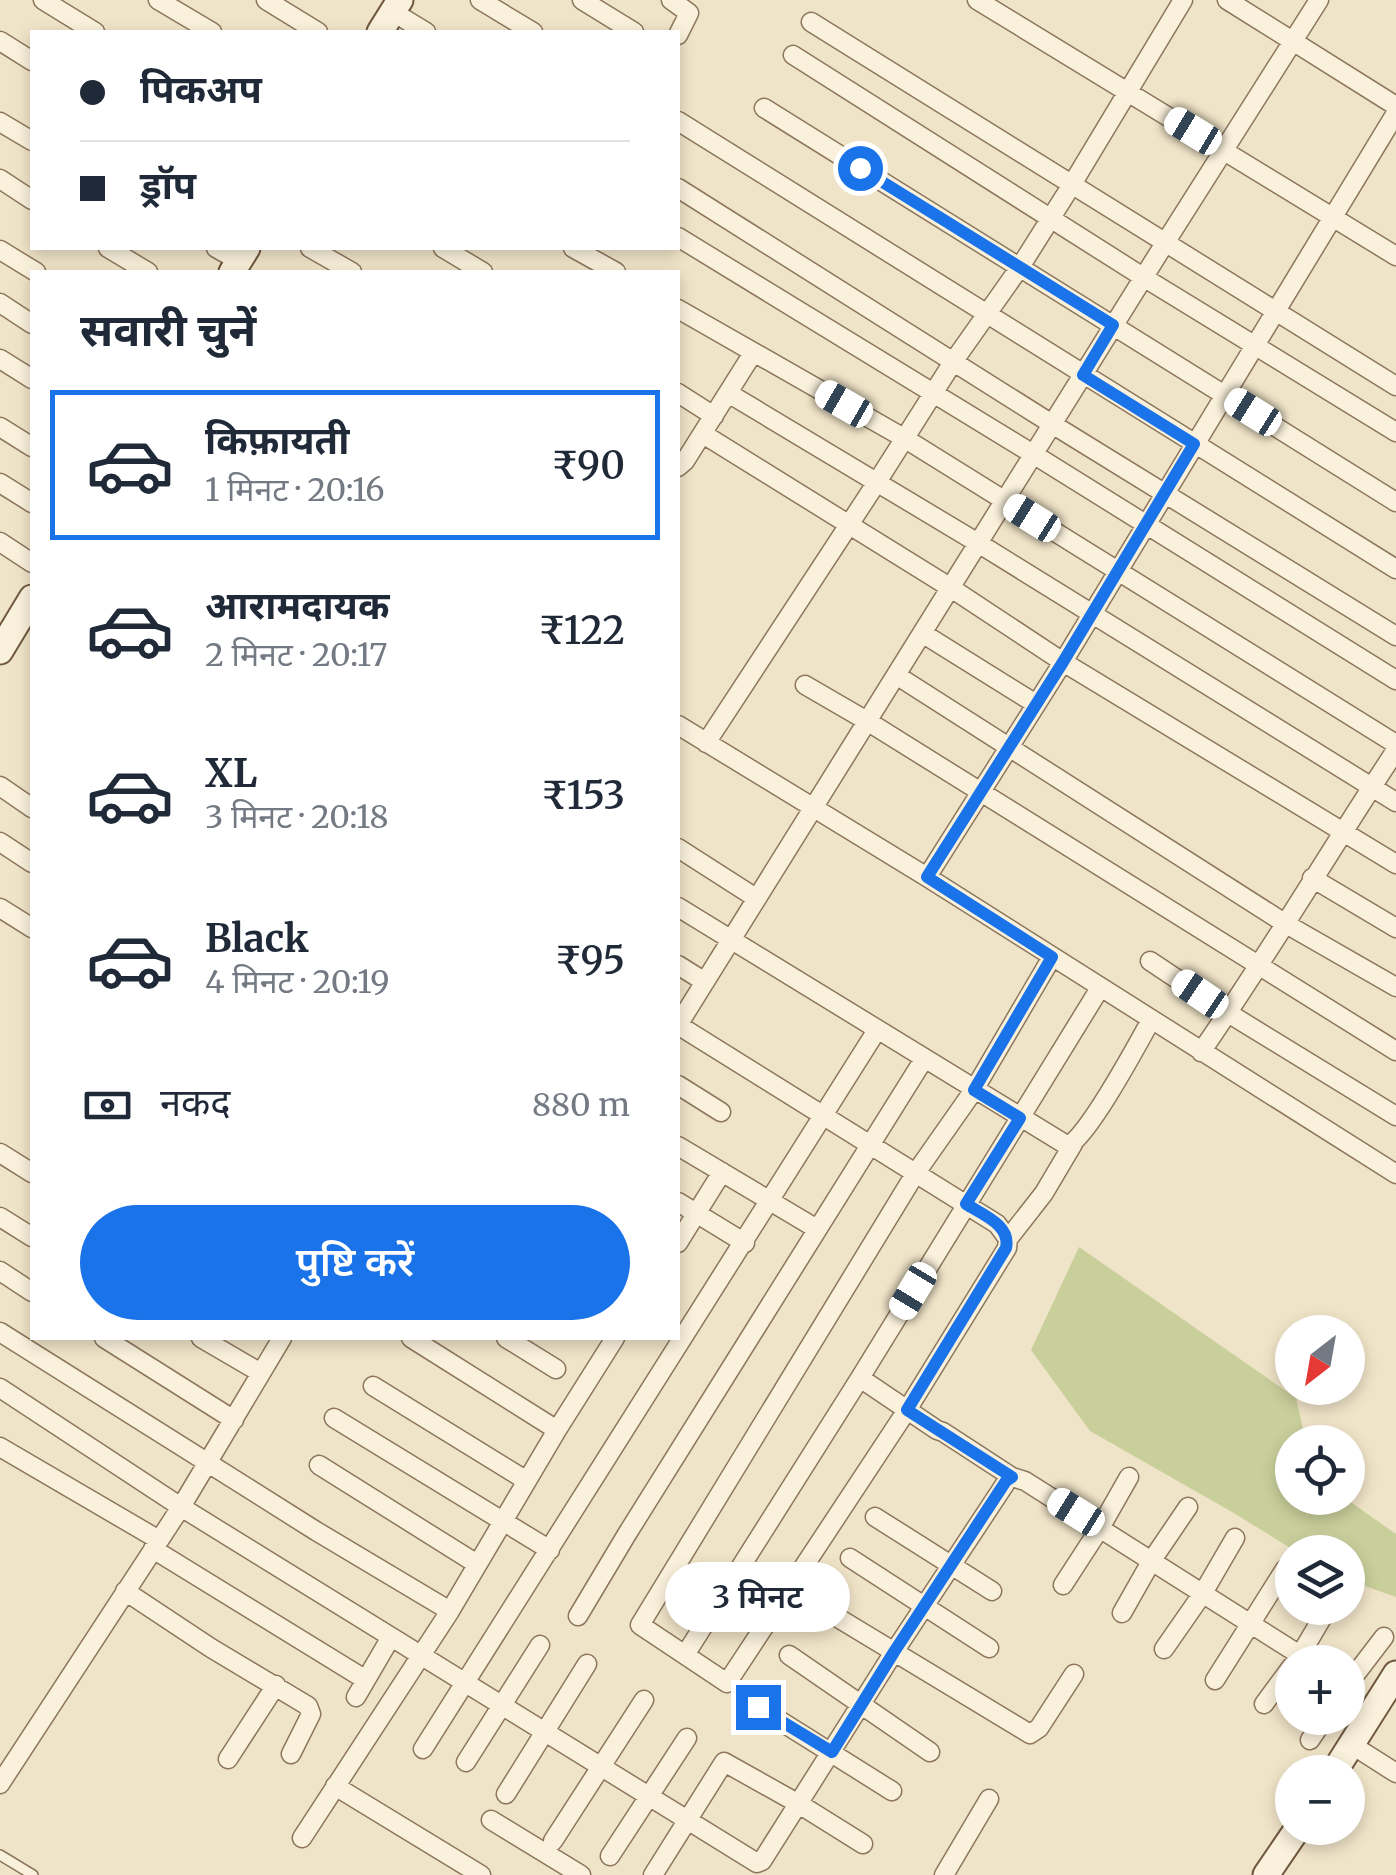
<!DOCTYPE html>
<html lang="hi">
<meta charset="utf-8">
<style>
body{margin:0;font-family:Merriweather,"Noto Sans Devanagari",serif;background:#f2f2f3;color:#1f2937;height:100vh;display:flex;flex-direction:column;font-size:38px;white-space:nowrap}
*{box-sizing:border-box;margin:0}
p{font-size:32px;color:#747a83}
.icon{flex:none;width:55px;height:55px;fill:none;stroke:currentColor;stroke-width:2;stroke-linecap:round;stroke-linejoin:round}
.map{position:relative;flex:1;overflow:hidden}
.side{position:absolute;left:30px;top:270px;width:650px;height:1070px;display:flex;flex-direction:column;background:#fff;border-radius:0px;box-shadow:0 5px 15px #0003}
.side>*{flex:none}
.guide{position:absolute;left:30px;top:30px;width:650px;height:220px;border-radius:0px;box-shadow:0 5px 15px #0003;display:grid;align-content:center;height:220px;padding:0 50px;background:#fff}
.needle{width:65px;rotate:211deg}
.buttons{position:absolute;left:1275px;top:1315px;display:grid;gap:20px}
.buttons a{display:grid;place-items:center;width:90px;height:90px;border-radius:50%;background:#fff;box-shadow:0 5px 15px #0003;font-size:50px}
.end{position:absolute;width:45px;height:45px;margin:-22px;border:12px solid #1a73e8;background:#fff;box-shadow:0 0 0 5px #fff}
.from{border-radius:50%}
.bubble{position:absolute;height:70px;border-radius:35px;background:#fff;box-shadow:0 5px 15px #0003;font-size:32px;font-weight:600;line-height:70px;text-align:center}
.car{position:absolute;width:30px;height:60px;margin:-30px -15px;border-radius:12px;box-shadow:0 0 8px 2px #0007;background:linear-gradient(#fff 24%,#345 0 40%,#fff 0 76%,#345 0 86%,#fff 0)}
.guide b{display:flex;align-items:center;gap:35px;height:95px;font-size:38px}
.guide b+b{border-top:2px solid #e0e1e3}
.guide i{width:25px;height:25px;background:#1f2937}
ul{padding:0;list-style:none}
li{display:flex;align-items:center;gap:30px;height:150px;margin:0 20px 15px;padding:0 30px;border:5px solid transparent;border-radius:0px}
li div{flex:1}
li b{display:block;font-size:38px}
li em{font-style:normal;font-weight:600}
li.active{border-color:#1a73e8}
li>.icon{width:90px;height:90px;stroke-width:1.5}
h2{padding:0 50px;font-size:45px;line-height:120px}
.pay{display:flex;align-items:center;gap:25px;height:110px;padding:0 50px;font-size:38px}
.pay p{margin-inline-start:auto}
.button{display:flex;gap:20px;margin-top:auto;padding:20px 50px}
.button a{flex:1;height:115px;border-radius:60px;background:#1a73e8;color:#fff;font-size:40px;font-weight:600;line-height:115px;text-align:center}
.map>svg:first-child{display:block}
</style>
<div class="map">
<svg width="1396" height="1875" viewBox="0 0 1396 1875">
<rect width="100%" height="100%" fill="#f0e4c8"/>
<path fill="#c9cf9b" d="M 1079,1247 L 1296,1398 L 1306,1442 L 1292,1442 L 1292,1498 L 1345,1498 L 1396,1534 L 1396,1597 L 1348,1580 L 1348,1552 L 1297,1552 L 1232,1512 L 1090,1431 L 1031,1350 Z"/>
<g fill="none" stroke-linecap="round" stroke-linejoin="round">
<g stroke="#8d765c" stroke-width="12">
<path id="lane" d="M 0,1855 L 33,1875"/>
</g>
<g stroke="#8d765c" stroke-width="21">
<path id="street" d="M 43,0 L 95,32
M 158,0 L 212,32
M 266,0 L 318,32
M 480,0 L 533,32
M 582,0 L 634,32
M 671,0 L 689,13 L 678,35
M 977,0 L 1396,256
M 1227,0 L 1396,106
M 393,12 L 426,32
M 811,22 L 1396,386
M 0,41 L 32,61
M 793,55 L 1143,277 L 1396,432
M 764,108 L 1396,502
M 678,121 L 1396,569
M 0,122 L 32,141
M 0,179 L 32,200
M 678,188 L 1052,424 L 1396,636
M 678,237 L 1033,454 L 1396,680
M 108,248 L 148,272
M 216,248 L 239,261
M 310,248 L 352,272
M 443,248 L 483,272
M 573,248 L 616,272
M 0,250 L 36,272
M 0,303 L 32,324
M 678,309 L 904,438 L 1396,744
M 0,359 L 32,379
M 678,393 L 714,416
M 728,393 L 978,543 L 1396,802
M 0,427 L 32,447
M 703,434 L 951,588 L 1063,662 L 1396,864
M 678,467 L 685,461 L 753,353
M 0,483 L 32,503
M 0,542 L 32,563
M 922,633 L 1036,704
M 896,675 L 1286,924 L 1396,987
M 805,685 L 867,721 L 1396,1051
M 678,725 L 927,877 L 1396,1174
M 706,743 L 877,482 L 953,362 L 1020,267 L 1071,186 L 1183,0
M 0,786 L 32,808
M 0,842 L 32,863
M 678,848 L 756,898
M 927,877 L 1063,662 L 1396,113
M 1312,878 L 1396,928
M 678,907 L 1068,1146 C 1090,1133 1136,1047 1151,1020
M 0,908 L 32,928
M 1150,961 L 1228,1013 L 1396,1116
M 678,965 L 705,982
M 678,1025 L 997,1224 L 1008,1239 L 1007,1248 L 907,1410 L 727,1683 L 640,1625 L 915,1174 L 974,1090 L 1052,957
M 678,1025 L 1165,243 L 1319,0
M 1201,1052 C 1269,954 1330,850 1396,750
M 678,1085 L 721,1112
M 678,1146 L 817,1229
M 0,1153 L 32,1173
M 678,1202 L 745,1243
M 0,1217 L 32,1237
M 1008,1239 L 1044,1193 L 1073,1144
M 678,1243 L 722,1172
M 0,1271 L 32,1292
M 0,1332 L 316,1531 L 450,1611
M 104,1338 L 234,1420
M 201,1338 L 261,1373
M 411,1338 L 557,1430
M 506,1338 L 556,1369
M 860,1378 L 937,1430 L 943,1432 L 1012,1477
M 373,1386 L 527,1481
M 0,1388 L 181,1507 L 757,1863 L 762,1861 L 894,1652 L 1007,1481 L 1012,1477 L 1025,1481 L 1311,1662
M 334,1418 L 550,1550
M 0,1447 L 159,1540
M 319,1465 L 477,1564
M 875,1517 L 992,1591
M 153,1549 L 366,1680
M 850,1558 L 989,1648
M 1063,1585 L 1100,1528 L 1129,1477
M 125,1591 L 211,1648 L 308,1706 L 311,1714 L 291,1754
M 820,1607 L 1030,1734 L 1039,1728 L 1074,1674
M 1122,1613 L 1152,1560 L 1188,1507
M 578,1616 L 627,1534 L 924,1059
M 1164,1649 L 1203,1593 L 1235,1538
M 685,1655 L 860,1378 L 1100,988
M 789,1655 L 930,1752
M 1296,1662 L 1328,1608
M 1215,1680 L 1285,1569
M 1348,1684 L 1384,1637
M 356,1697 L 391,1637
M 1264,1704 L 1292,1666
M 758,1707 L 892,1791
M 1310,1740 L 1325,1718
M 1352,1745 L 1396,1773
M 423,1749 L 877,1030
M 228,1759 L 276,1685
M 466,1762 L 540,1645
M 0,1784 L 181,1507 L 282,1338
M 335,1786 L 481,1875
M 506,1794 L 587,1664
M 491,1820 L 581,1875
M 302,1838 L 450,1611 L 557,1430 L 615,1338
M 553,1841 L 644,1700
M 610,1856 L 687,1738
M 653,1875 L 724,1762 L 799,1804 L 863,1844
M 944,1875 L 989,1799"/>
</g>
<g stroke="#6f573f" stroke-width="29">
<path id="secondary" d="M 380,32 L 400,0
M 232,272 L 247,248
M 0,651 L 32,598
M 1334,1772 L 1396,1674
M 1266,1875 L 1298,1828"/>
</g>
<use href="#lane" stroke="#faf1dc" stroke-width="9"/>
<use href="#street" stroke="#faf1dc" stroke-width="18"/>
<use href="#secondary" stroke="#faf1dc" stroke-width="25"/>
</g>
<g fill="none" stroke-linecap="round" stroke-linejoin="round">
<path stroke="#1a73e8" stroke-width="12" d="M 758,1707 L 832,1752 L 894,1652 L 1006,1481 L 1012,1477 L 907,1410 L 1006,1248 C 1011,1225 983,1215 966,1204 L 1020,1118 L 974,1090 L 1052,957 L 927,877 L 1063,662 L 1194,444 L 1083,375 L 1113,325 L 860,168"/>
</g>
</svg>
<div class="buttons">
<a><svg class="needle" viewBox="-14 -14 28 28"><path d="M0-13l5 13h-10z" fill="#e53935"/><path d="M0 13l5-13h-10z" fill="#747a83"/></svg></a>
<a><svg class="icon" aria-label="locate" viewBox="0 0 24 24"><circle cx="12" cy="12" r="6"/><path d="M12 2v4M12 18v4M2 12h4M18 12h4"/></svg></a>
<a><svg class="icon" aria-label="layers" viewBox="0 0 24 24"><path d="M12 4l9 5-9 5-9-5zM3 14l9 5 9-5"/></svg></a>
<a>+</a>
<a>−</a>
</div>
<i class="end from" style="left:860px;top:168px"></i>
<i class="end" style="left:758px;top:1707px"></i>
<div class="bubble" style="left:665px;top:1562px;width:185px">3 मिनट</div>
<i class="car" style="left:1193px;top:131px;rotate:301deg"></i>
<i class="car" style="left:844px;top:404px;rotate:300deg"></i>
<i class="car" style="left:1253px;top:412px;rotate:302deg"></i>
<i class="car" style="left:1032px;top:518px;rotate:302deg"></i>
<i class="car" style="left:1200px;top:994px;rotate:304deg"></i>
<i class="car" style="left:913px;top:1291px;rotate:211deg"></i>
<i class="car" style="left:1076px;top:1512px;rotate:302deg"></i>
<div class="guide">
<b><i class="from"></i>पिकअप</b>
<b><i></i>ड्रॉप</b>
</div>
<section class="side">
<h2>सवारी चुनें</h2>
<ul>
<li class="active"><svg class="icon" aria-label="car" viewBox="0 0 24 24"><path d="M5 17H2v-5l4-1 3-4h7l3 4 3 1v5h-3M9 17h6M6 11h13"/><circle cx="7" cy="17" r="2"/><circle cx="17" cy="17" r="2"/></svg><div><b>किफ़ायती</b><p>1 मिनट · 20:16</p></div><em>₹90</em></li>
<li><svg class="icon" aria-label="car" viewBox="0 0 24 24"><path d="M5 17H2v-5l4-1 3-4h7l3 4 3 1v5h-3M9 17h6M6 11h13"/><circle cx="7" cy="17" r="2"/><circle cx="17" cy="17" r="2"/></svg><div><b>आरामदायक</b><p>2 मिनट · 20:17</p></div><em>₹122</em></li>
<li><svg class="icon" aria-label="car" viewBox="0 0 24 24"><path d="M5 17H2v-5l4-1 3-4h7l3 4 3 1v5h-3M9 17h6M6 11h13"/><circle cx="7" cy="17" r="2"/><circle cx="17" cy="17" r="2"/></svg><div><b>XL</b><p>3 मिनट · 20:18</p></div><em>₹153</em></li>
<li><svg class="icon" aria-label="car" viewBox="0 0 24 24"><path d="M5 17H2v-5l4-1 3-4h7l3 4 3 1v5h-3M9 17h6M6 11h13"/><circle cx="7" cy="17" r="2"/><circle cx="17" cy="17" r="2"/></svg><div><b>Black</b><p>4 मिनट · 20:19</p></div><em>₹95</em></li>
</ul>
<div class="pay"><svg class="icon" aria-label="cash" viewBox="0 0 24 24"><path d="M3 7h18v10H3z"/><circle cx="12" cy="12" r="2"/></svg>नकद<p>880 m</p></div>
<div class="button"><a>पुष्टि करें</a></div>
</section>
</div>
